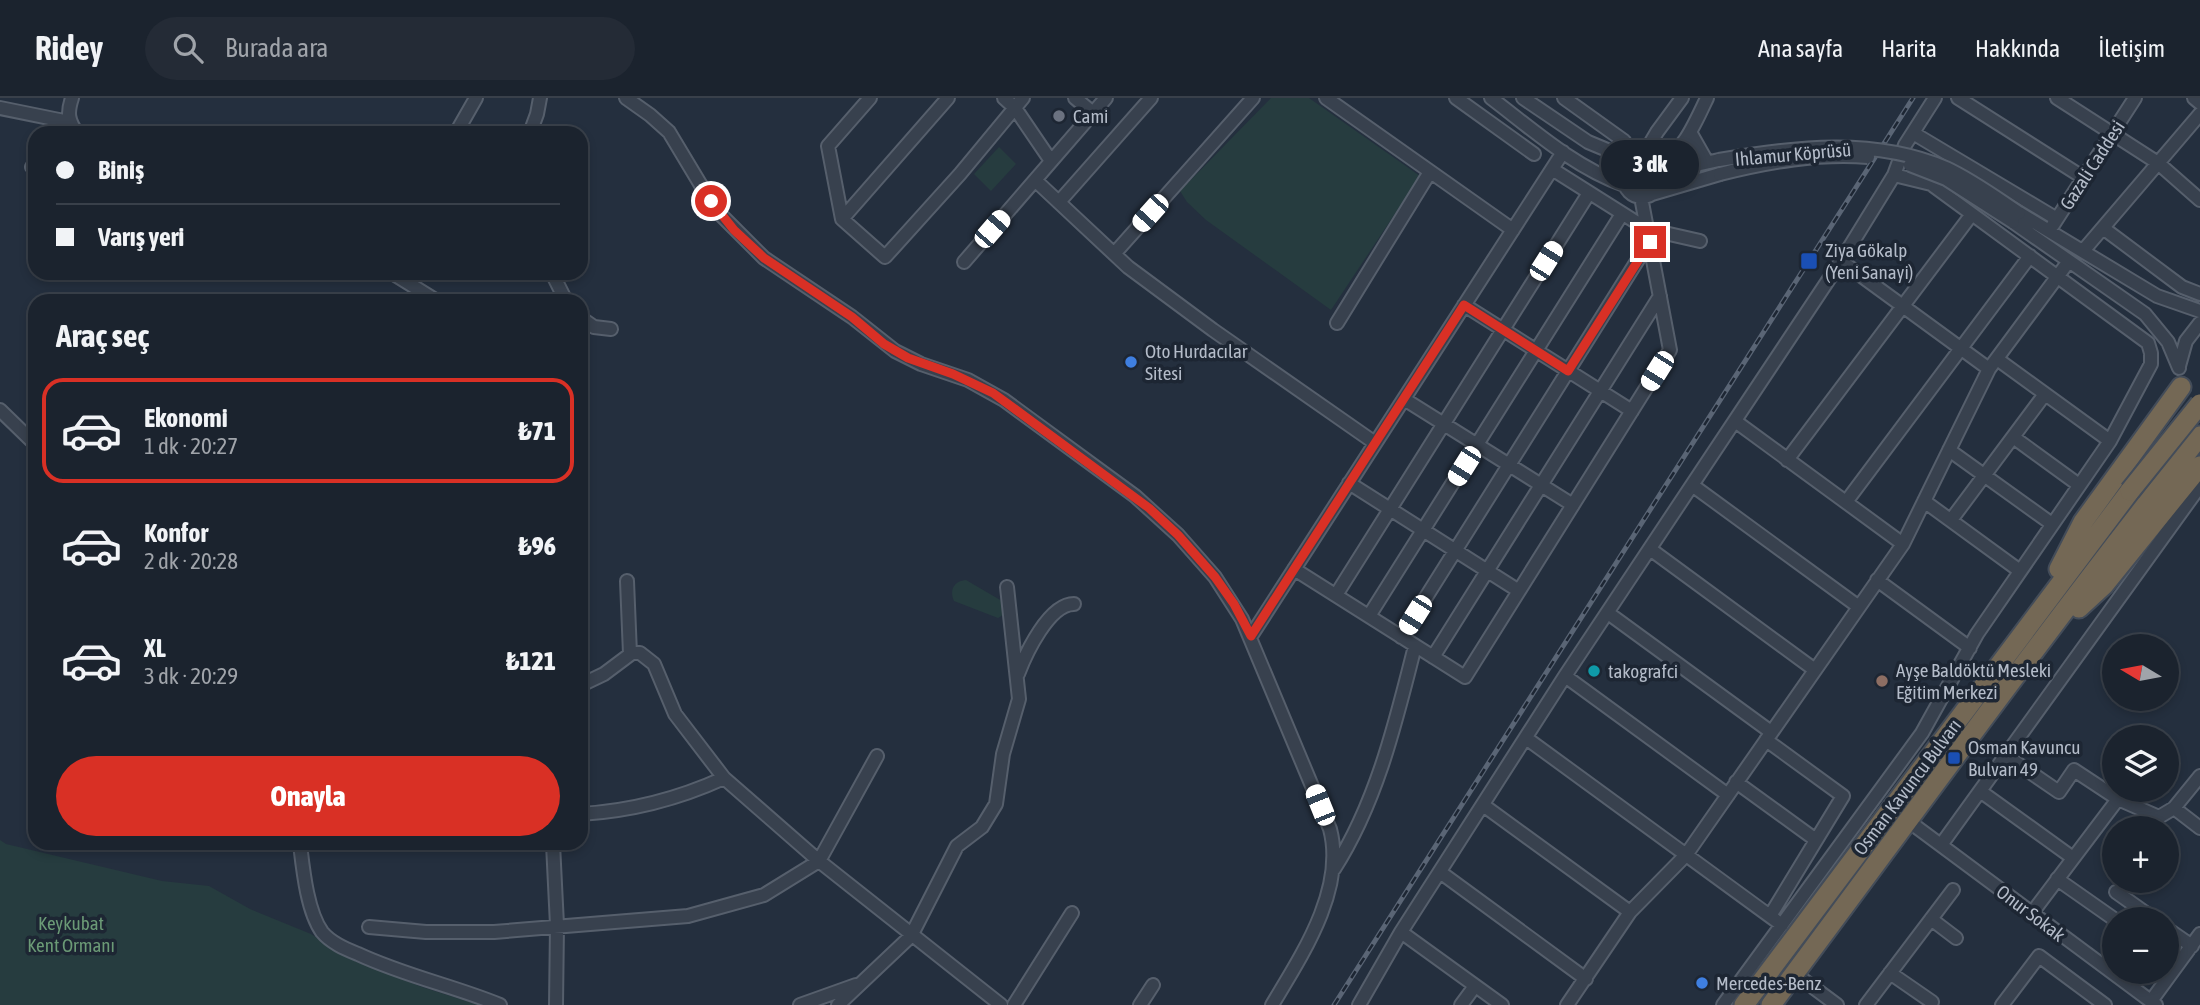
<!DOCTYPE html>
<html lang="tr">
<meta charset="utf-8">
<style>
body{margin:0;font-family:"Asap Condensed",sans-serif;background:#242b36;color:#f1f3f6;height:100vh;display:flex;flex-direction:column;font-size:26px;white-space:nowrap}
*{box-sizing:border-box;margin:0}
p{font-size:23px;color:#a0a4aa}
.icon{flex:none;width:38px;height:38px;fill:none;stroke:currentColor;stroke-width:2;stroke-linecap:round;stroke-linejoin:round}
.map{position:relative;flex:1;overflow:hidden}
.panel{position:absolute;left:28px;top:196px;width:560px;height:556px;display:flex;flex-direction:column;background:#1b232e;border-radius:21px;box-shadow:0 4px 10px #0003,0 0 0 2px #39404a}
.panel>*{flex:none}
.banner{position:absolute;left:28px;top:28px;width:560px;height:154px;border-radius:21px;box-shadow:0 4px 10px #0003,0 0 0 2px #39404a;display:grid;align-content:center;height:154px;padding:0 28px;background:#1b232e}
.needle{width:46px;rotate:280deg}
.tools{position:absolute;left:2102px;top:536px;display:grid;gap:14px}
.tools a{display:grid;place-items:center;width:77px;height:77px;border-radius:50%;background:#1b232e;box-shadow:0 4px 10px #0003,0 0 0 2px #39404a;font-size:35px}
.end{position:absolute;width:32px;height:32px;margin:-16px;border:9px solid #d93025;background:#fff;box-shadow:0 0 0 4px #fff}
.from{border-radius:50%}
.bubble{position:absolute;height:49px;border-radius:24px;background:#1b232e;box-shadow:0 4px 10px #0003,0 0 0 2px #39404a;font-size:23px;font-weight:800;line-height:49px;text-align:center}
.car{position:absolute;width:21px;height:42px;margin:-21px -10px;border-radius:9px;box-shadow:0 0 5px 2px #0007;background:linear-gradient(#fff 24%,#345 0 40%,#fff 0 76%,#345 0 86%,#fff 0)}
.banner b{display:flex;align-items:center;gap:24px;height:66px;font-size:26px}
.banner b+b{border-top:2px solid #39404a}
.banner i{width:18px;height:18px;background:#f1f3f6}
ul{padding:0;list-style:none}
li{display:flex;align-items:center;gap:21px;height:105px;margin:0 14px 10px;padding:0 14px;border:4px solid transparent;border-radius:21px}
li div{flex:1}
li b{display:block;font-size:26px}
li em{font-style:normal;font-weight:800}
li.current{border-color:#d93025}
li>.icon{width:63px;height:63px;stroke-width:1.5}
h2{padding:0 28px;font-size:32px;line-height:84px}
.cta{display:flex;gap:14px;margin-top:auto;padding:14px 28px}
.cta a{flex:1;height:80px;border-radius:42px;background:#d93025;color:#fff;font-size:28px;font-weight:800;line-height:80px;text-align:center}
header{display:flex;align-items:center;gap:42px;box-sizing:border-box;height:98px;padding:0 35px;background:#1b232e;border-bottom:2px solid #39404a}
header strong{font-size:33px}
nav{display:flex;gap:38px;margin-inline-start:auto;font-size:24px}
.search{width:490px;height:63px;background:#242b36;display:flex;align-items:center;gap:18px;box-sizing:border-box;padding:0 24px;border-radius:38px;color:#a0a4aa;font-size:26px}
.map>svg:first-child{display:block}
</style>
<header>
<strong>Ridey</strong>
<div class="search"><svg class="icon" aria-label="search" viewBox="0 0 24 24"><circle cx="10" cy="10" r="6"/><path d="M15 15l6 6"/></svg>Burada ara</div>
<nav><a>Ana sayfa</a><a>Harita</a><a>Hakkında</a><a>İletişim</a></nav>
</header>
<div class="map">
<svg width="2200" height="907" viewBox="0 0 2200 907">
<rect width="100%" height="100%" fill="#242f3e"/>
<path fill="#263c3f" d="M 1271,0 L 1309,0 L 1420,78 L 1331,212 L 1206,122 L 1187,104 L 1180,93 Z
M 999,49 L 1016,66 L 991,93 L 974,76 Z
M 966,482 L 1002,503 L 1003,517 L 998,520 L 954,503 C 949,492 954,483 966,482 Z
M 0,742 L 6,746 L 162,783 L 209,788 L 250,811 L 311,836 L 348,860 L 422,889 L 479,907 L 0,907 Z"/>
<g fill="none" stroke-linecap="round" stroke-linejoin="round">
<g stroke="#565f6c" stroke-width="16">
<path id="minor" d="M 72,0 C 67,15 68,22 77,35
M 626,0 L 650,17 L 669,34 L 702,89 L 722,118 L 764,160 L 852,219 L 895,253 L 921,266 L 968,282 L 1004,302 L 1135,398 L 1178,437 L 1215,479 L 1242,521 L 1330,731 C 1346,791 1302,857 1272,907
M 870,0 L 828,48 L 842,121 L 885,159 L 960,76 L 1023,0
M 1004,0 L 1015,10 L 1051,63
M 1075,0 L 1093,15
M 1326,0 L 1513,132
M 1456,0 L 1534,56
M 1491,0 C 1533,32 1574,69 1624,87
M 1523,0 L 1588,44 L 1636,64
M 1564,0 L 1624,43
M 1958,0 L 2084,80
M 2057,0 L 2158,65 L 2200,102
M 2194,0 L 2200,5
M 0,10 L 69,24
M 1690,34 L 1707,64
M 456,35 L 476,0
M 530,35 L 537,16 L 540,0
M 1913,35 L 2057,121
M1624 81a18 18 0 1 1 36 0a18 18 0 1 1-36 0Z
M 1640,63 L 1657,34 L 1682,0
M 32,69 L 35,70
M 1552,71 L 1647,131 L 1700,143
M 1657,71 C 1685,49 1692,32 1707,0
M 1659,75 L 1719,62
M 1035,82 L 1128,169 L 1213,232 L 1375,345
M 1652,96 L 1720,76
M 1059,104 L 1151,0
M 2019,115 L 2157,198 L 2200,213
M 842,121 L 948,0
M 2013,124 L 2145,216 L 2168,244 L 2179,270
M 2053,127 L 2135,0
M 2103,130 L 2182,189 L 2200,196
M 2083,153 L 2200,16
M 1114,156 L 1253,0
M 1841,163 L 1989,271
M 964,164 L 1106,0
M 392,175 L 437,203
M 552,175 L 566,203
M 1464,207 L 1632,313
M 581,220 L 594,229 L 611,231
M 1337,225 L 1430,74
M 1997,261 L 2110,343
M 2179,268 L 2186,243 L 2200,225
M 1404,301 L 1573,407
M 0,312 L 35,346
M 1735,323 L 1903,446
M 2013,339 L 2079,387
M 1949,352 L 2052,426
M 1787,362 L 1972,116
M 1349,385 L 1519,493
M 1692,387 L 1859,509
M 1924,403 L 2020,473
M 1846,404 L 2030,158
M 1951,422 L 2045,296
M 1650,451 L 1815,572
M 1294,471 L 1465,579 L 1670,252 L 1641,99
M 1877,482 L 1970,550
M 627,483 L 630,556
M 1336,497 L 1589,95
M 1608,515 L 1771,634
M 1369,518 L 1622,116
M 1251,538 L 1563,54
M 1401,539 L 1649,144
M 1433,559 L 1660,198
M 1018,576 C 1026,555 1049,506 1074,506
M 1565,578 L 1728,697
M 581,587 L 604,576 L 632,555 L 640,555 L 654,566 L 675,616 L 724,680 L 819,763 L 1001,907
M 1526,640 L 1782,827
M 1766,642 L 1843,698 L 1770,818
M 2005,657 L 2059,694 L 2074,672 L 2118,701 L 2159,719 L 2174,710 L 2200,678
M 1736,684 L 1816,742
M 1980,693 L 2073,760
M 1483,707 L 1630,814
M 2174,710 L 2200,730
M 581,716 C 631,713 678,701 724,680
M 1907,722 L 2156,907
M 300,746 C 303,771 307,813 322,834 C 331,845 346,851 358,856 C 405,878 454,888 500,907
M 553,746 L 557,827 L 556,907
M 1941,747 L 2200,388
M 1334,771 C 1377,704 1396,623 1415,548
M 1440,774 L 1586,881
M 2057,781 L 2114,821
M 2116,794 L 2154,821
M 2032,815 L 2118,701
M 1931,821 L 1956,840
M 369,829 L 426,834 L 494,834 L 688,818 L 764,797 L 819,763 L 877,658
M 2166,830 L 2192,848
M 1401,834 L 1502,907
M 1794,875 L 1837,907
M 1890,875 L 1932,904
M 2151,903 L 2200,836
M 800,907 L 856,887
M 838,907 L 911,838 L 957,748 L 982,729 L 996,706 L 1003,656 L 1019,601 L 1007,489
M 1014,907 L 1072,815
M 1140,907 L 1153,887
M 1359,907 L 1401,834 L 1565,578 L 1841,163 L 1894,77 L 1905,47 L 1935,0
M 1461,907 L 1475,888
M 1567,907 L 1630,814 L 1686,757 L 1903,446 L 1989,271 L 2069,163
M 1723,907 L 1922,635 L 1977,536 L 2110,343 L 2151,266 L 2151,255 L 2148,245 L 1931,86 L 1894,77
M 1866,907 L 1953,792
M 2002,907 L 2039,858 L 2105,907"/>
</g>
<g stroke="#434c59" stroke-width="23">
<path id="highway" d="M 2059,471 L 2083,424 L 2181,289
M 2079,510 L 2104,487 L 2200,368
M 1744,907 L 2130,393
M 1771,907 C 1913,717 2052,524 2200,338"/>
</g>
<use href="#minor" stroke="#38414e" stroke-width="12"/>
<use href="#highway" stroke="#746855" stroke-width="19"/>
<g stroke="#5a6575" stroke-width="5">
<path id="rail" d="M 1334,907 L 1913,0"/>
</g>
<use href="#rail" stroke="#1d2633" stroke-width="2.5" stroke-dasharray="8" stroke-linecap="butt"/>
<g stroke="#565f6c" stroke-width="16" stroke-linecap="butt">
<path id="minor-bridge" d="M 1719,62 C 1794,49 1874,39 1946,70 C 1972,82 1995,99 2019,115
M 1910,67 L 1946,81 L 2013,124
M 1720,76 C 1768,64 1818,55 1868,59"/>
</g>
<g stroke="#434c59" stroke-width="23" stroke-linecap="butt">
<path id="highway-bridge" d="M 2130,393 L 2200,306"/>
</g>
<use href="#minor-bridge" stroke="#38414e" stroke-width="12"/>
<use href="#highway-bridge" stroke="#746855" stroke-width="19"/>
</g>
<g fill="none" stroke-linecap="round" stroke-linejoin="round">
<path stroke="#d93025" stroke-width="9" d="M 711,103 L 734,132 L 764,160 L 852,219 L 884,246 L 908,260 L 953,276 L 993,295 L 1149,410 L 1178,437 L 1215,479 L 1234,506 L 1251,538 L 1464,207 L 1568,273 L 1650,144"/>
</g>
<circle fill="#6b7280" stroke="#1d2633" stroke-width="2.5" cx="1059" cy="18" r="7"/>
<g fill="#1a4fb4" stroke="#1d2633" stroke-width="2.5">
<rect x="1800" y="154" width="18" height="18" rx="3.5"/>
<rect x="1947" y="653" width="14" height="14" rx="3.5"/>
</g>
<g fill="#3f7fe0" stroke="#1d2633" stroke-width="2.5">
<circle cx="1131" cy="264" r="7"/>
<circle cx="1702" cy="885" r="7"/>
</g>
<circle fill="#0f9aa8" stroke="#1d2633" stroke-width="2.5" cx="1594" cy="573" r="7"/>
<circle fill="#8d6e63" stroke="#1d2633" stroke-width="2.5" cx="1882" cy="583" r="7"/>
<g text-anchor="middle" stroke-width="7" stroke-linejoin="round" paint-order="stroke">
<g font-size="19" fill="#b4bcc9" stroke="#1d2633" text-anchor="start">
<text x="1073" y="25">Cami</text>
<text x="1825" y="159">Ziya Gökalp<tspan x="1825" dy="22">(Yeni Sanayi)</tspan></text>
<text x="1145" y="260">Oto Hurdacılar<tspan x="1145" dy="22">Sitesi</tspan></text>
<text x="1896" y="579">Ayşe Baldöktü Mesleki<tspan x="1896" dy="22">Eğitim Merkezi</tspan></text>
<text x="1608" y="580">takografci</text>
<text x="1968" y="656">Osman Kavuncu<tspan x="1968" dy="22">Bulvarı 49</tspan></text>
<text x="1716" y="892">Mercedes-Benz</text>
</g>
<g font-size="19" fill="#b4bcc9" stroke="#1d2633">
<text transform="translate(1793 56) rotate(-5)" y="7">Ihlamur Köprüsü</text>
<text transform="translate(2092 67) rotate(-57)" y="7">Gazali Caddesi</text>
<text transform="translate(1907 689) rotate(-53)" y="7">Osman Kavuncu Bulvarı</text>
<text transform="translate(2031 815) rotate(37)" y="7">Onur Sokak</text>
</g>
<g font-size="19" fill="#6b9a76" stroke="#1d2633">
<text x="71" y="832">Keykubat<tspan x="71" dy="22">Kent Ormanı</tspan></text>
</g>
</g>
</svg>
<div class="tools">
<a><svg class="needle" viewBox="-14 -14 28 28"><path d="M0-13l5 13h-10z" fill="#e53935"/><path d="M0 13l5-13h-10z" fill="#a0a4aa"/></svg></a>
<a><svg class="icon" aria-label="layers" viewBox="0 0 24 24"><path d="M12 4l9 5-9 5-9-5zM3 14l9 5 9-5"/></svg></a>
<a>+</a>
<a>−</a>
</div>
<i class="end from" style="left:711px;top:103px"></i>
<i class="end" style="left:1650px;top:144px"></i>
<div class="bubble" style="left:1601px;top:42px;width:98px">3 dk</div>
<i class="car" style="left:1150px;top:115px;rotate:222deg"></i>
<i class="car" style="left:992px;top:131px;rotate:41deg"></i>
<i class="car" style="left:1546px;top:163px;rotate:32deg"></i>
<i class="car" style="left:1657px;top:273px;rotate:212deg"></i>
<i class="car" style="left:1464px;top:368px;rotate:212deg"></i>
<i class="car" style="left:1415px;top:517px;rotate:212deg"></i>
<i class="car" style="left:1320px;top:707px;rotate:338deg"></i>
<div class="banner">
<b><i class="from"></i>Biniş</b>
<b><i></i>Varış yeri</b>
</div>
<section class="panel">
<h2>Araç seç</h2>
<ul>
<li class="current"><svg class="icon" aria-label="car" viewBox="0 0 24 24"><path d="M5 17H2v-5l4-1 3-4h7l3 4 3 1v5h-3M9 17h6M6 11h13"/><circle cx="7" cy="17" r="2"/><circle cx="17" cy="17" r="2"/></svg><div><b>Ekonomi</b><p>1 dk · 20:27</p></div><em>₺71</em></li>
<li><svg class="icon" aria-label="car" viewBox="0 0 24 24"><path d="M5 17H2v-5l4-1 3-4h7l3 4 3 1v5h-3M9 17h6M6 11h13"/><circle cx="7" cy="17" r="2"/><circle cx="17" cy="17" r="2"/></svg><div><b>Konfor</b><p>2 dk · 20:28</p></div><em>₺96</em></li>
<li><svg class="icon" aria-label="car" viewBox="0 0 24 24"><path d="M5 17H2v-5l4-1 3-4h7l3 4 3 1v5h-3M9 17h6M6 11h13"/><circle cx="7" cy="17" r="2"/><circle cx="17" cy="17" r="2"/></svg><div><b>XL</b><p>3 dk · 20:29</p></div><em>₺121</em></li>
</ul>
<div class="cta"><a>Onayla</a></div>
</section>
</div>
